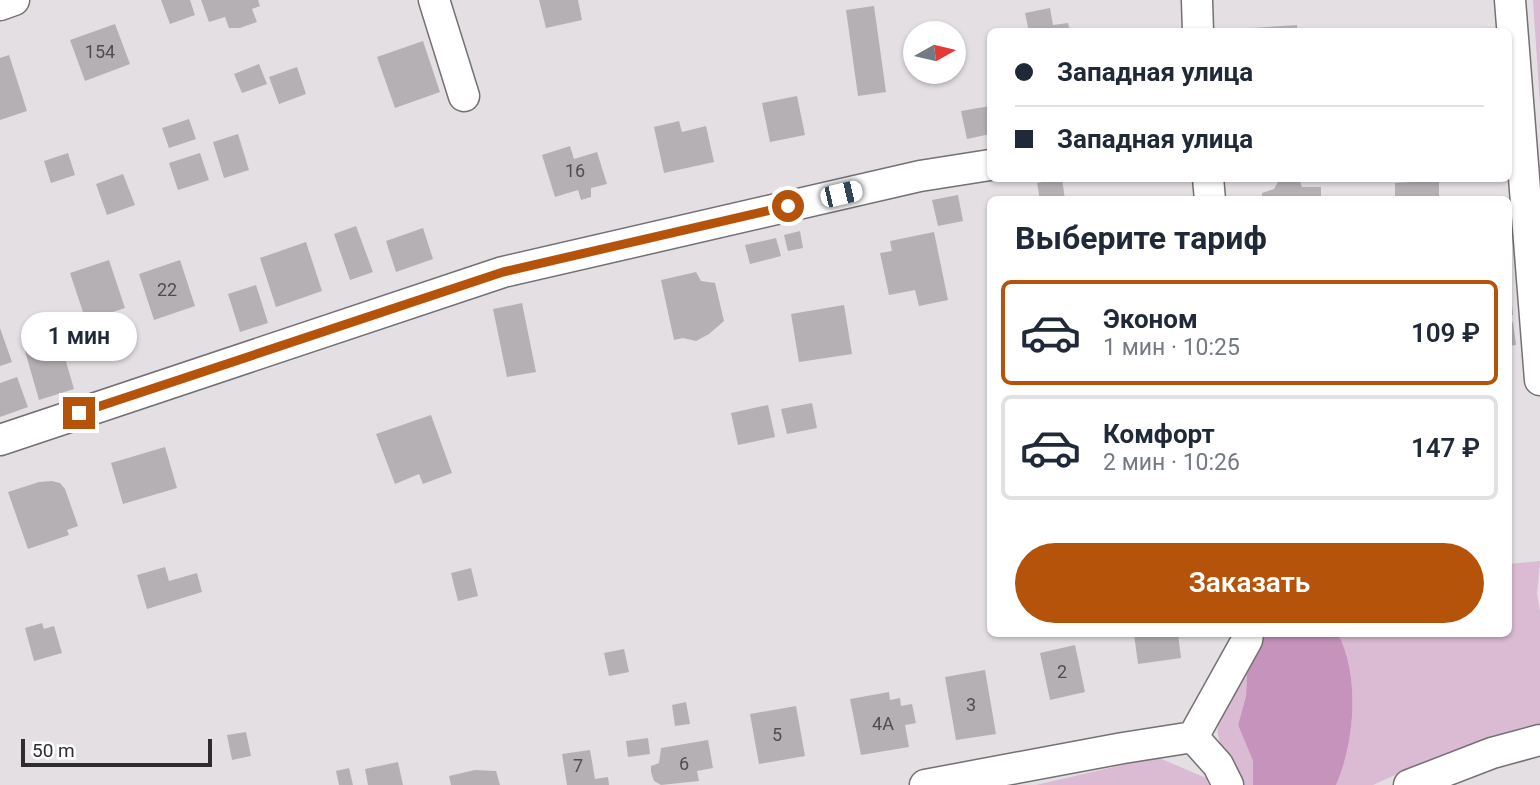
<!DOCTYPE html>
<html lang="ru">
<meta charset="utf-8">
<style>
body{margin:0;font-family:Roboto,sans-serif;background:#f2f2f3;color:#1f2937;height:100vh;display:flex;flex-direction:column;font-size:26px;white-space:nowrap}
*{box-sizing:border-box;margin:0}
p{font-size:23px;color:#747a83}
.icon{flex:none;width:38px;height:38px;fill:none;stroke:currentColor;stroke-width:2;stroke-linecap:round;stroke-linejoin:round}
.map{position:relative;flex:1;overflow:hidden}
.sheet{position:absolute;left:987px;top:196px;width:525px;height:441px;display:flex;flex-direction:column;background:#fff;border-radius:10px;box-shadow:0 2px 5px #0004}
.sheet>*{flex:none}
.top-card{position:absolute;left:987px;top:28px;width:525px;height:154px;border-radius:10px;box-shadow:0 2px 5px #0004;display:grid;align-content:center;height:154px;padding:0 28px;background:#fff}
.needle{width:46px;rotate:82deg}
.controls{position:absolute;left:903px;top:21px;display:grid;gap:14px}
.controls a{display:grid;place-items:center;width:63px;height:63px;border-radius:50%;background:#fff;box-shadow:0 2px 5px #0004;font-size:35px}
.scale{position:absolute;left:21px;bottom:18px;width:191px;box-sizing:border-box;padding-left:7px;border:4px solid #2e2c2e;border-top:0;font-size:19px;line-height:24px;white-space:nowrap;color:#2e2c2e;-webkit-text-stroke:5px #fff;paint-order:stroke}
.end{position:absolute;width:32px;height:32px;margin:-16px;border:9px solid #b45309;background:#fff;box-shadow:0 0 0 4px #fff}
.from{border-radius:50%}
.bubble{position:absolute;height:49px;border-radius:24px;background:#fff;box-shadow:0 2px 5px #0004;font-size:23px;font-weight:600;line-height:49px;text-align:center}
.car{position:absolute;width:21px;height:42px;margin:-21px -10px;border-radius:9px;box-shadow:0 0 5px 2px #0007;background:linear-gradient(#fff 24%,#345 0 40%,#fff 0 76%,#345 0 86%,#fff 0)}
.top-card b{display:flex;align-items:center;gap:24px;height:66px;font-size:26px}
.top-card b+b{border-top:2px solid #e0e1e3}
.top-card i{width:18px;height:18px;background:#1f2937}
ul{padding:0;list-style:none}
li{display:flex;align-items:center;gap:21px;height:105px;margin:0 14px 10px;padding:0 14px;border:4px solid #e0e1e3;border-radius:10px}
li div{flex:1}
li b{display:block;font-size:26px}
li em{font-style:normal;font-weight:600}
li.selected{border-color:#b45309}
li>.icon{width:63px;height:63px;stroke-width:1.5}
h2{padding:0 28px;font-size:32px;line-height:84px}
.action{display:flex;gap:14px;margin-top:auto;padding:14px 28px}
.action a{flex:1;height:80px;border-radius:42px;background:#b45309;color:#fff;font-size:28px;font-weight:600;line-height:80px;text-align:center}
.map>svg:first-child{display:block}
</style>
<div class="map">
<svg width="1540" height="785" viewBox="0 0 1540 785">
<rect width="100%" height="100%" fill="#e4dfe3"/>
<path fill="#dbbad4" d="M 1533,0 L 1540,0 L 1540,105 Z
M 1540,561 L 1537,594 L 1540,611 L 1540,729 L 1402,772 L 1373,785 L 1336,785 C 1355,742 1360,675 1338,634 L 1508,634 L 1509,564 Z
M 1251,655 L 1247,674 L 1246,696 L 1238,725 L 1253,761 L 1253,785 L 1239,785 C 1232,769 1221,752 1218,735 C 1214,712 1241,675 1251,655 Z
M 1157,757 L 1206,778 L 1209,785 L 1036,785 Z"/>
<path fill="#c693bc" d="M 1258,634 L 1338,634 C 1360,675 1355,742 1336,785 L 1253,785 L 1253,761 L 1238,725 L 1246,696 L 1247,674 Z"/>
<path fill="#b5b0b4" d="M 161,0 L 190,0 L 195,15 L 170,24 Z
M 201,0 L 258,0 L 260,6 L 252,9 L 257,22 L 240,28 L 229,28 L 225,17 L 209,22 Z
M 539,0 L 578,0 L 582,20 L 546,28 Z
M 874,6 L 886,92 L 858,96 L 846,10 Z
M 1050,8 L 1053,25 L 1068,23 L 1070,32 L 1029,32 L 1025,13 Z
M 115,24 L 130,64 L 85,81 L 70,40 Z
M 1297,25 L 1297,32 L 1252,32 L 1252,28 Z
M 423,41 L 440,92 L 395,108 L 377,57 Z
M 9,55 L 27,111 L 0,120 L 0,58 Z
M 259,64 L 267,84 L 242,93 L 234,74 Z
M 297,67 L 306,94 L 279,104 L 269,77 Z
M 797,96 L 805,135 L 770,142 L 762,103 Z
M 990,106 L 990,134 L 967,139 L 961,111 Z
M 189,119 L 196,139 L 169,148 L 162,128 Z
M 679,121 L 682,132 L 706,126 L 714,162 L 664,173 L 654,127 Z
M 238,134 L 249,170 L 224,178 L 213,142 Z
M 570,146 L 574,159 L 597,152 L 607,184 L 591,188 L 591,197 L 581,200 L 578,190 L 555,197 L 542,155 Z
M 68,153 L 75,175 L 51,183 L 44,161 Z
M 200,153 L 209,180 L 178,190 L 169,163 Z
M 123,174 L 135,205 L 107,215 L 96,184 Z
M 1062,178 L 1065,200 L 1040,200 L 1037,183 Z
M 1287,178 L 1299,178 L 1302,187 L 1321,187 L 1321,200 L 1262,200 L 1262,193 L 1274,189 L 1279,180 Z
M 1411,178 L 1439,178 L 1439,200 L 1395,200 L 1395,183 L 1411,182 Z
M 958,195 L 963,221 L 938,226 L 932,200 Z
M 356,226 L 373,272 L 350,280 L 334,234 Z
M 423,228 L 433,259 L 396,272 L 386,241 Z
M 800,231 L 803,248 L 788,251 L 784,235 Z
M 934,232 L 948,300 L 919,306 L 915,290 L 889,295 L 880,253 L 892,251 L 890,241 Z
M 776,238 L 781,256 L 750,264 L 745,245 Z
M 306,242 L 322,291 L 276,307 L 260,258 Z
M 109,260 L 125,308 L 86,321 L 70,273 Z
M 180,260 L 195,306 L 154,320 L 139,274 Z
M 696,272 L 701,281 L 715,283 L 724,321 L 709,334 L 696,341 L 683,338 L 674,340 L 661,280 Z
M 1508,284 L 1510,284 L 1513,315 L 1508,316 Z
M 256,285 L 268,323 L 240,332 L 228,294 Z
M 522,303 L 536,372 L 507,377 L 493,309 Z
M 844,305 L 852,354 L 799,362 L 791,314 Z
M 1513,322 L 1516,345 L 1508,346 L 1508,323 Z
M 0,328 L 12,362 L 0,366 Z
M 60,341 L 74,389 L 39,400 L 25,351 Z
M 17,377 L 28,407 L 0,417 L 0,383 Z
M 812,403 L 817,428 L 787,434 L 781,409 Z
M 768,405 L 775,437 L 738,445 L 731,413 Z
M 431,415 L 452,473 L 423,484 L 419,474 L 395,484 L 376,434 Z
M 165,447 L 177,488 L 123,504 L 111,463 Z
M 52,481 L 60,483 L 65,489 L 78,526 L 67,530 L 69,535 L 28,549 L 8,492 L 39,482 Z
M 165,567 L 169,581 L 197,573 L 202,592 L 147,609 L 137,575 Z
M 471,568 L 478,596 L 458,601 L 451,573 Z
M 42,623 L 44,629 L 54,626 L 62,653 L 34,661 L 25,628 Z
M 1134,634 L 1178,634 L 1181,658 L 1138,664 Z
M 1075,645 L 1085,692 L 1050,700 L 1040,653 Z
M 624,649 L 629,672 L 609,676 L 604,653 Z
M 985,670 L 996,734 L 956,740 L 945,677 Z
M 889,692 L 890,700 L 900,698 L 901,706 L 912,704 L 916,723 L 905,725 L 909,747 L 861,755 L 850,699 Z
M 686,702 L 690,724 L 675,726 L 672,705 Z
M 796,706 L 805,756 L 759,764 L 750,714 Z
M 246,732 L 251,756 L 232,760 L 227,735 Z
M 648,738 L 650,754 L 628,757 L 626,741 Z
M 708,740 L 713,768 L 697,771 L 699,781 L 661,785 L 654,781 L 651,772 L 651,766 L 659,763 L 661,748 Z
M 590,750 L 595,779 L 608,777 L 609,785 L 567,785 L 562,754 Z
M 398,762 L 403,785 L 368,785 L 365,769 Z
M 349,768 L 353,785 L 339,785 L 336,771 Z
M 475,770 L 496,771 L 500,785 L 451,785 L 449,776 Z"/>
<g fill="none" stroke-linecap="round" stroke-linejoin="round">
<g stroke="#747073" stroke-width="33">
<path id="street" d="M 434,0 L 464,96
M 1197,0 L 1198,32
M 1510,0 L 1540,380
M 0,5 L 14,0
M 1208,178 L 1210,200
M 0,440 L 503,272 L 920,176 L 990,165
M 1193,737 L 1247,640 L 1248,634
M 925,785 L 1123,748 L 1193,737 L 1218,765 L 1228,785
M 1409,785 L 1492,753 L 1540,740"/>
</g>
<use href="#street" stroke="#fff" stroke-width="30"/>
</g>
<g fill="none" stroke-linecap="round" stroke-linejoin="round">
<path stroke="#b45309" stroke-width="9" d="M 79,413 L 503,272 L 788,206"/>
</g>
<g text-anchor="middle" stroke-width="5" stroke-linejoin="round" paint-order="stroke">
<g font-size="18" fill="#504d50">
<text x="100" y="58">154</text>
<text x="575" y="177">16</text>
<text x="167" y="296">22</text>
<text x="1062" y="678">2</text>
<text x="971" y="711">3</text>
<text x="883" y="730">4А</text>
<text x="777" y="741">5</text>
<text x="684" y="770">6</text>
<text x="578" y="772">7</text>
</g>
</g>
</svg>
<div class="controls">
<a><svg class="needle" viewBox="-14 -14 28 28"><path d="M0-13l5 13h-10z" fill="#e53935"/><path d="M0 13l5-13h-10z" fill="#747a83"/></svg></a>
</div>
<div class="scale">50 m</div>
<i class="end from" style="left:788px;top:206px"></i>
<i class="end" style="left:79px;top:413px"></i>
<div class="bubble" style="left:21px;top:312px;width:116px">1 мин</div>
<i class="car" style="left:841px;top:194px;rotate:77deg"></i>
<div class="top-card">
<b><i class="from"></i>Западная улица</b>
<b><i></i>Западная улица</b>
</div>
<section class="sheet">
<h2>Выберите тариф</h2>
<ul>
<li class="selected"><svg class="icon" aria-label="car" viewBox="0 0 24 24"><path d="M5 17H2v-5l4-1 3-4h7l3 4 3 1v5h-3M9 17h6M6 11h13"/><circle cx="7" cy="17" r="2"/><circle cx="17" cy="17" r="2"/></svg><div><b>Эконом</b><p>1 мин · 10:25</p></div><em>109 ₽</em></li>
<li><svg class="icon" aria-label="car" viewBox="0 0 24 24"><path d="M5 17H2v-5l4-1 3-4h7l3 4 3 1v5h-3M9 17h6M6 11h13"/><circle cx="7" cy="17" r="2"/><circle cx="17" cy="17" r="2"/></svg><div><b>Комфорт</b><p>2 мин · 10:26</p></div><em>147 ₽</em></li>
</ul>
<div class="action"><a>Заказать</a></div>
</section>
</div>
